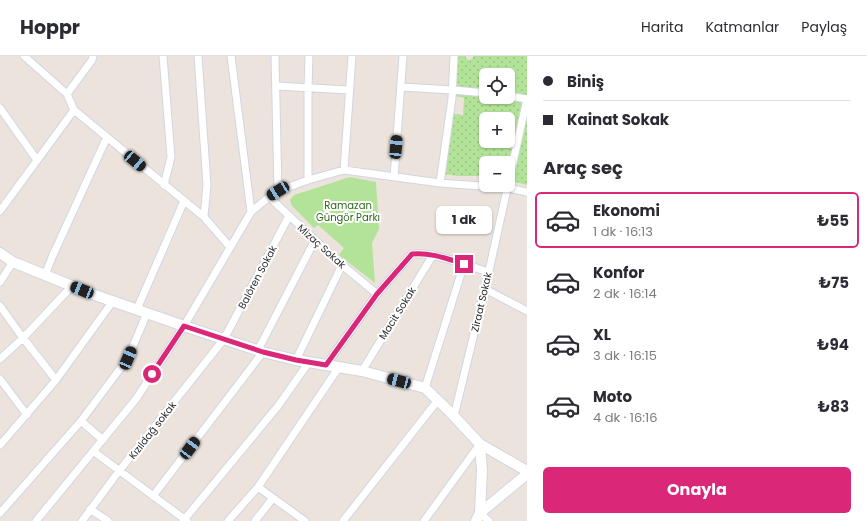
<!DOCTYPE html>
<html lang="tr">
<meta charset="utf-8">
<style>
body{margin:0;font-family:Poppins,sans-serif;background:#f7f7f7;color:#2b2b33;height:100vh;display:flex;flex-direction:column;font-size:15px;white-space:nowrap}
*{box-sizing:border-box;margin:0}
p{font-size:13px;color:#7c7c81}
.icon{flex:none;width:22px;height:22px;fill:none;stroke:currentColor;stroke-width:2;stroke-linecap:round;stroke-linejoin:round}
.map{position:relative;flex:1;overflow:hidden}
.sheet{display:flex;flex-direction:column;background:#fff;width:340px}
.sheet>*{flex:none}
.hud{display:grid;align-content:center;height:88px;padding:0 16px;background:#fff}
.buttons{position:absolute;left:479px;top:12px;display:grid;gap:8px}
.buttons a{display:grid;place-items:center;width:36px;height:36px;border-radius:6px;background:#fff;box-shadow:0 1px 3px #0004;font-size:20px}
.end{position:absolute;width:18px;height:18px;margin:-9px;border:5px solid #db2777;background:#fff;box-shadow:0 0 0 2px #fff}
.from{border-radius:50%}
.bubble{position:absolute;height:28px;border-radius:6px;background:#fff;box-shadow:0 1px 3px #0004;font-size:13px;font-weight:700;line-height:28px;text-align:center}
.car{position:absolute;width:12px;height:24px;margin:-12px -6px;border-radius:5px;box-shadow:0 0 3px 1px #0007;background:linear-gradient(#222 24%,#8ab4d8 0 40%,#222 0 76%,#8ab4d8 0 86%,#222 0)}
.hud b{display:flex;align-items:center;gap:14px;height:38px;font-size:15px}
.hud b+b{border-top:1px solid #e1e1e2}
.hud i{width:10px;height:10px;background:#2b2b33}
ul{padding:0;list-style:none}
li{display:flex;align-items:center;gap:12px;height:56px;margin:0 8px 6px;padding:0 8px;border:2px solid transparent;border-radius:6px}
li div{flex:1}
li b{display:block;font-size:15px}
li em{font-style:normal;font-weight:700}
li.current{border-color:#db2777}
li>.icon{width:36px;height:36px;stroke-width:1.5}
h2{padding:0 16px;font-size:18px;line-height:48px}
.primary-button{display:flex;gap:8px;margin-top:auto;padding:8px 16px}
.primary-button a{flex:1;height:46px;border-radius:6px;background:#db2777;color:#fff;font-size:16px;font-weight:700;line-height:46px;text-align:center}
header{display:flex;align-items:center;gap:24px;box-sizing:border-box;height:56px;padding:0 20px;background:#fff;border-bottom:1px solid #e1e1e2}
header strong{font-size:19px}
nav{display:flex;gap:22px;margin-inline-start:auto;font-size:14px}
main{display:flex;flex:1;min-height:0}
.map>svg:first-child{display:block}
</style>
<header>
<strong>Hoppr</strong>
<nav><a>Harita</a><a>Katmanlar</a><a>Paylaş</a></nav>
</header>
<main>
<div class="map">
<svg width="527" height="465" viewBox="0 0 527 465">
<defs>
<pattern id="grass-dots" width="8" height="8" patternUnits="userSpaceOnUse"><rect width="8" height="8" fill="#b3e398"/><path d="M2 2h.1M6 6h.1" fill="none" stroke="#9ac383" stroke-width="1.8" stroke-linecap="round"/></pattern>
</defs>
<rect width="100%" height="100%" fill="#ece4dc"/>
<path fill="url(#grass-dots)" fill-rule="evenodd" d="M 452,0 L 466,0 L 466,3 L 470,4 L 473,2 L 473,0 L 527,0 L 527,129 L 508,124 L 508,107 L 486,107 L 486,120 L 459,120 L 443,118 L 441,103 L 446,57 L 463,59 L 464,42 L 450,39 ZM 486,19 L 508,19 L 508,41 L 486,41 ZM 486,63 L 508,63 L 508,85 L 486,85 Z"/>
<path fill="#b3e398" d="M 350,121 L 376,126 L 379,173 L 372,187 L 375,227 L 339,199 L 344,192 L 318,169 L 314,172 L 292,150 L 290,144 L 294,139 Z"/>
<g fill="none" stroke-linecap="round" stroke-linejoin="round">
<g stroke="#d1d5e3" stroke-width="9">
<path id="street" d="M 24,0 L 67,38 L 74,54 L 204,161
M 163,0 L 171,101 L 164,129
M 198,0 L 207,129 L 204,161 L 230,191
M 231,0 L 251,156
M 275,0 L 278,135
M 276,30 L 349,34
M 401,31 L 453,34 L 486,37
M 67,38 L 92,4 L 93,0
M 508,40 L 527,43
M 0,52 L 37,104
M 344,114 L 352,0
M 394,121 L 403,0
M 308,124 L 308,32 L 309,0
M 440,127 L 452,42 L 454,0
M 269,141 L 342,209 L 377,238
M 0,155 L 74,54
M 45,219 L 53,199 L 107,81
M 0,226 L 13,206
M 485,233 L 527,255
M 0,250 L 23,282 L 56,324
M 137,253 L 184,145
M 258,294 L 315,184
M 0,303 L 23,282 L 72,230
M 296,304 L 342,209
M 326,309 L 377,238 L 412,198 C 434,196 467,209 488,216
M 362,315 L 433,199
M 0,323 L 27,359
M 425,332 L 464,208
M 454,360 L 485,233 L 527,43
M 81,365 L 103,384
M 0,389 L 56,324 L 113,245
M 93,395 L 187,465
M 258,431 L 305,465
M 153,440 L 263,296
M 90,453 L 108,465
M 0,457 L 81,365 L 128,302 L 147,257
M 480,457 L 489,465
M 36,465 L 136,343 L 184,270 L 251,156 L 269,141 L 278,135 L 308,124 L 344,114 L 440,127 L 508,132 L 527,136
M 82,465 L 119,415 L 224,283 L 289,160
M 183,465 L 278,350 L 309,306
M 228,465 L 258,431 L 339,311
M 255,465 L 273,442
M 343,465 L 438,344
M 424,465 L 480,388"/>
</g>
<g stroke="#d1d5e3" stroke-width="12">
<path id="secondary" d="M 0,197 L 13,206 L 92,238 L 184,270 L 263,296 L 296,304 L 362,315 L 425,332 L 450,356 L 480,388 L 527,415
M 480,388 L 482,414 L 480,457
M 476,465 L 480,457 L 527,418"/>
</g>
<use href="#street" stroke="#fff" stroke-width="7"/>
<use href="#secondary" stroke="#fff" stroke-width="10"/>
</g>
<g fill="none" stroke-linecap="round" stroke-linejoin="round">
<path stroke="#db2777" stroke-width="5" d="M 152,318 L 184,270 L 263,296 L 296,304 L 326,309 L 377,238 L 412,198 C 430,196 448,203 464,208"/>
</g>
<g text-anchor="middle" stroke-width="4" stroke-linejoin="round" paint-order="stroke">
<g font-size="10" fill="#2c671a" stroke="#fff">
<text x="348" y="153">Ramazan<tspan x="348" dy="12">Güngör Parkı</tspan></text>
</g>
<g font-size="10" fill="#2a2a2a" stroke="#fff">
<text transform="translate(322 190) rotate(42)" y="4">Mizaç Sokak</text>
<text transform="translate(257 221) rotate(-62)" y="4">Balören Sokak</text>
<text transform="translate(481 246) rotate(-77)" y="4">Ziraat Sokak</text>
<text transform="translate(397 257) rotate(-58)" y="4">Macit Sokak</text>
<text transform="translate(152 374) rotate(-52)" y="4">Kızıldağ sokak</text>
</g>
</g>
</svg>
<div class="buttons">
<a><svg class="icon" aria-label="locate" viewBox="0 0 24 24"><circle cx="12" cy="12" r="6"/><path d="M12 2v4M12 18v4M2 12h4M18 12h4"/></svg></a>
<a>+</a>
<a>−</a>
</div>
<i class="end from" style="left:152px;top:318px"></i>
<i class="end" style="left:464px;top:208px"></i>
<div class="bubble" style="left:436px;top:150px;width:56px">1 dk</div>
<i class="car" style="left:396px;top:91px;rotate:5deg"></i>
<i class="car" style="left:135px;top:105px;rotate:130deg"></i>
<i class="car" style="left:278px;top:135px;rotate:238deg"></i>
<i class="car" style="left:82px;top:234px;rotate:292deg"></i>
<i class="car" style="left:128px;top:302px;rotate:23deg"></i>
<i class="car" style="left:399px;top:325px;rotate:285deg"></i>
<i class="car" style="left:190px;top:392px;rotate:37deg"></i>
</div>
<section class="sheet">
<div class="hud">
<b><i class="from"></i>Biniş</b>
<b><i></i>Kainat Sokak</b>
</div>
<h2>Araç seç</h2>
<ul>
<li class="current"><svg class="icon" aria-label="car" viewBox="0 0 24 24"><path d="M5 17H2v-5l4-1 3-4h7l3 4 3 1v5h-3M9 17h6M6 11h13"/><circle cx="7" cy="17" r="2"/><circle cx="17" cy="17" r="2"/></svg><div><b>Ekonomi</b><p>1 dk · 16:13</p></div><em>₺55</em></li>
<li><svg class="icon" aria-label="car" viewBox="0 0 24 24"><path d="M5 17H2v-5l4-1 3-4h7l3 4 3 1v5h-3M9 17h6M6 11h13"/><circle cx="7" cy="17" r="2"/><circle cx="17" cy="17" r="2"/></svg><div><b>Konfor</b><p>2 dk · 16:14</p></div><em>₺75</em></li>
<li><svg class="icon" aria-label="car" viewBox="0 0 24 24"><path d="M5 17H2v-5l4-1 3-4h7l3 4 3 1v5h-3M9 17h6M6 11h13"/><circle cx="7" cy="17" r="2"/><circle cx="17" cy="17" r="2"/></svg><div><b>XL</b><p>3 dk · 16:15</p></div><em>₺94</em></li>
<li><svg class="icon" aria-label="car" viewBox="0 0 24 24"><path d="M5 17H2v-5l4-1 3-4h7l3 4 3 1v5h-3M9 17h6M6 11h13"/><circle cx="7" cy="17" r="2"/><circle cx="17" cy="17" r="2"/></svg><div><b>Moto</b><p>4 dk · 16:16</p></div><em>₺83</em></li>
</ul>
<div class="primary-button"><a>Onayla</a></div>
</section>
</main>
